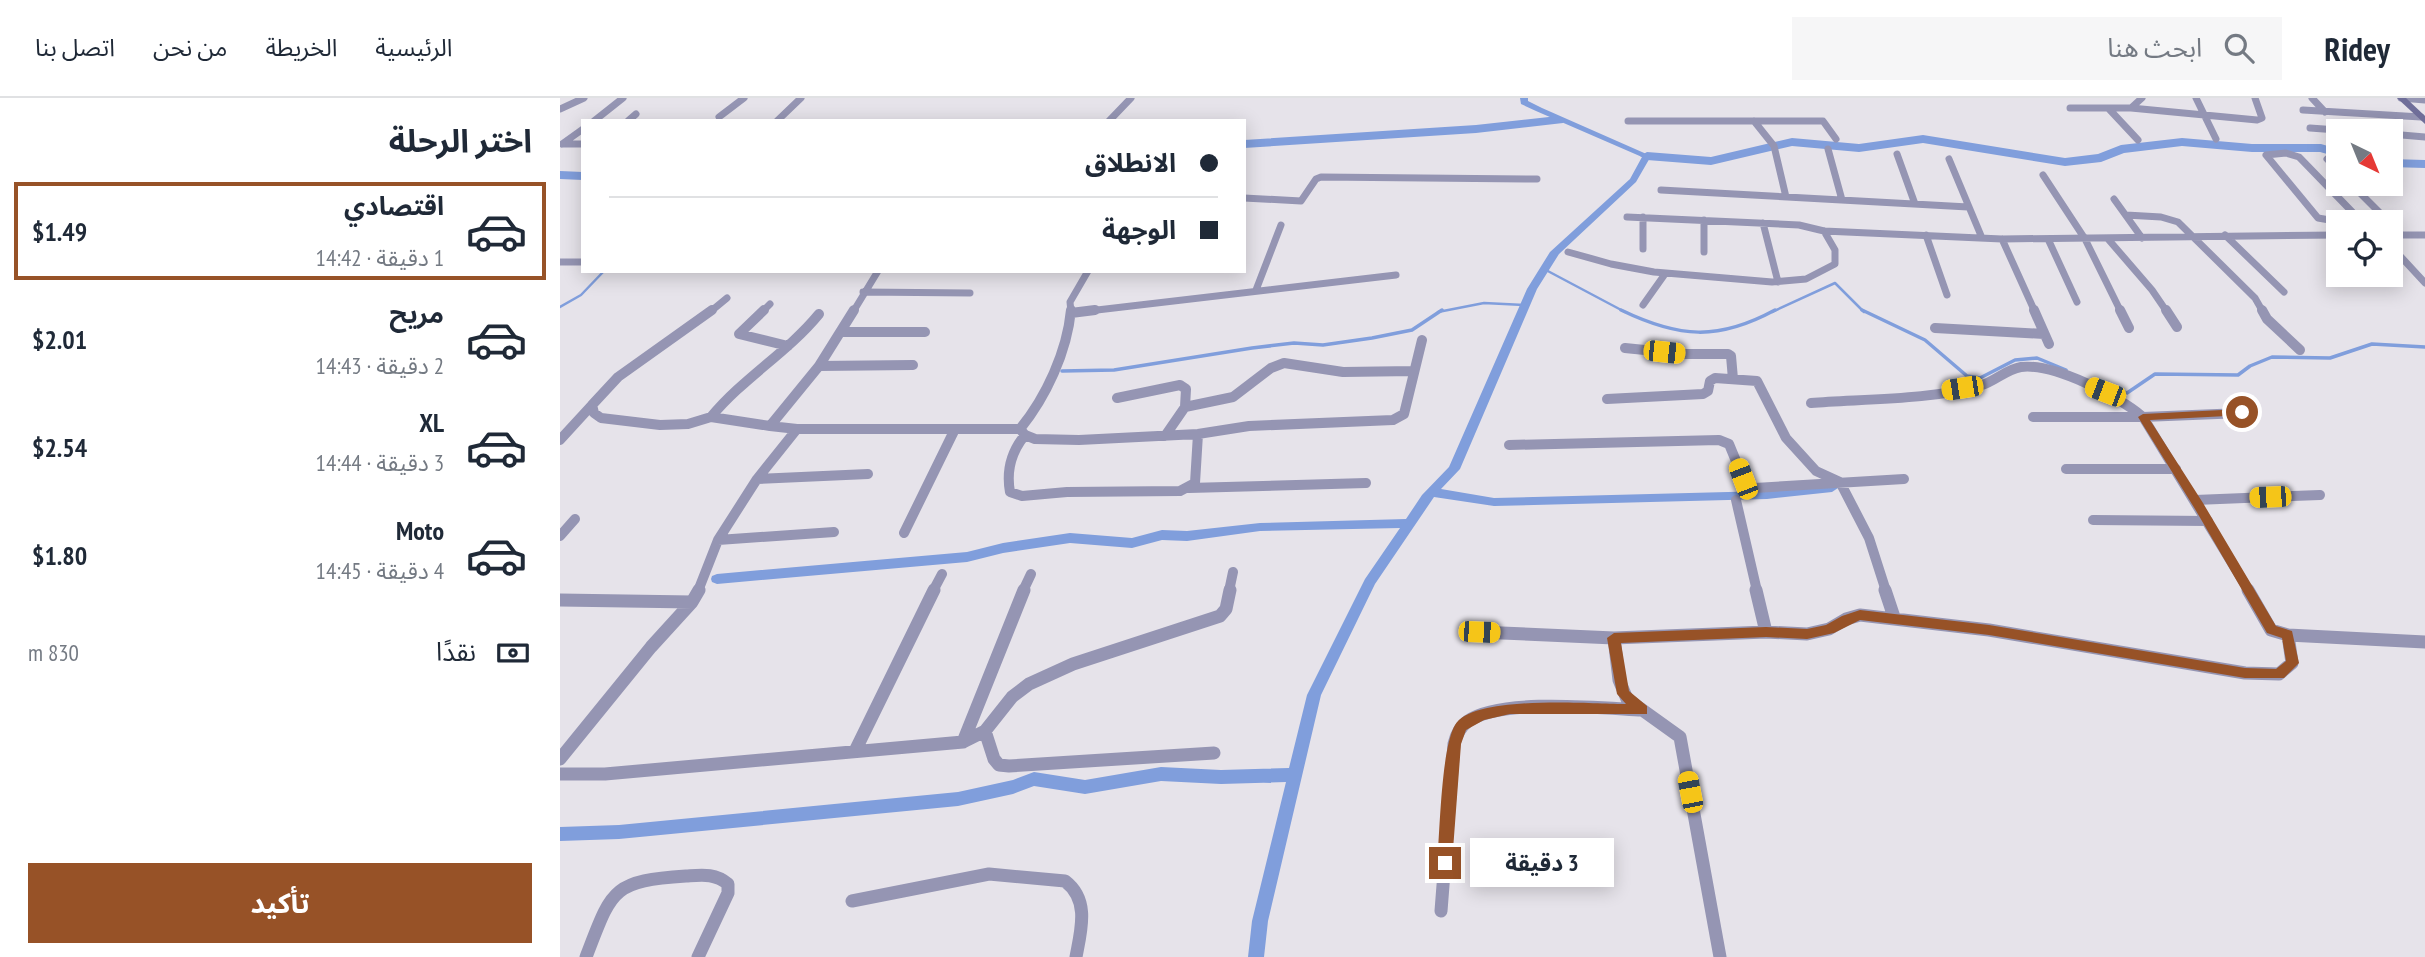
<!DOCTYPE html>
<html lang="ar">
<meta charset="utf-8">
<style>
body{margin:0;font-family:"PT Sans Narrow","Noto Sans Arabic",sans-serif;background:#f6f6f7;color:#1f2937;direction:rtl;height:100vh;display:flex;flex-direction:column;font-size:26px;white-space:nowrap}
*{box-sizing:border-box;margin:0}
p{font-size:23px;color:#747a83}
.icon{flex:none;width:38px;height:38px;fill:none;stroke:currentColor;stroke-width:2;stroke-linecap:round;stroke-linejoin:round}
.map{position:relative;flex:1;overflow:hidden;direction:ltr}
.panel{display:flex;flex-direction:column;background:#fff;width:560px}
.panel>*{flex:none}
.guide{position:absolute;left:21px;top:21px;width:665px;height:154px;border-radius:0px;box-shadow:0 4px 18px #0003;direction:rtl;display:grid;align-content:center;height:154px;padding:0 28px;background:#fff}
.needle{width:46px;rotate:137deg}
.tools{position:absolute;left:1766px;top:21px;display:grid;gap:14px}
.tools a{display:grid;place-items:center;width:77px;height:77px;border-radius:0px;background:#fff;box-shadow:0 4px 18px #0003;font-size:35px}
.end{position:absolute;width:32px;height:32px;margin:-16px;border:9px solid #975227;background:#fff;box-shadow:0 0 0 4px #fff}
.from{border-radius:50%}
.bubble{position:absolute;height:49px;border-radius:0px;background:#fff;box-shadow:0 4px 18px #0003;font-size:23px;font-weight:700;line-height:49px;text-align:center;direction:rtl}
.car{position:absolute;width:21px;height:42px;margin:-21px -10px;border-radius:9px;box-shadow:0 0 5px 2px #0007;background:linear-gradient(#f5c518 24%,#345 0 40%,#f5c518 0 76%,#345 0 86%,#f5c518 0)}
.guide b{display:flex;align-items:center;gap:24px;height:66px;font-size:26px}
.guide b+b{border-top:2px solid #e0e1e3}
.guide i{width:18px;height:18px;background:#1f2937}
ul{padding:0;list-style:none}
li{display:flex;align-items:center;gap:21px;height:98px;margin:0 14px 10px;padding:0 14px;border:4px solid transparent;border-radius:0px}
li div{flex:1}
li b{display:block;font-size:26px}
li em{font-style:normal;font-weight:700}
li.current{border-color:#975227}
li>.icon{width:63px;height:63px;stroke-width:1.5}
h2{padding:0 28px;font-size:32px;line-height:84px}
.pay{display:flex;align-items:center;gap:18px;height:77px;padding:0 28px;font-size:26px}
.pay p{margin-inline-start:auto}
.action{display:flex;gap:14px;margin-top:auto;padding:14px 28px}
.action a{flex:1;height:80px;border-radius:0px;background:#975227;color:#fff;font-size:28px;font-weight:700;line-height:80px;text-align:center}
header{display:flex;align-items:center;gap:42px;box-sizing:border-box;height:98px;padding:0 35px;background:#fff;border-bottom:2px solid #e0e1e3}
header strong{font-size:33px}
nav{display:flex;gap:38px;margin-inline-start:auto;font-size:24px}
.search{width:490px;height:63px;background:#f6f6f7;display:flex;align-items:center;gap:18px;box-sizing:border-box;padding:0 24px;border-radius:0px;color:#747a83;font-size:26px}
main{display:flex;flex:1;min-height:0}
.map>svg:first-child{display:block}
</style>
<header>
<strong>Ridey</strong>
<div class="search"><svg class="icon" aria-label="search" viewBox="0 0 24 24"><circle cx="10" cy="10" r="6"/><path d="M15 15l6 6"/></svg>ابحث هنا</div>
<nav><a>الرئيسية</a><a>الخريطة</a><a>من نحن</a><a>اتصل بنا</a></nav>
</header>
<main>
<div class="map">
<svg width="1865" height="859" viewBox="0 0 1865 859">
<rect width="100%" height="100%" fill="#e6e3ea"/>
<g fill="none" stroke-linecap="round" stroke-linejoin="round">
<path stroke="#809edc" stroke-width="2.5" d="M 984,171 L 1065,214
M 0,209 L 21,197 L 44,173
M 878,214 L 924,205 L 964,207
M 1212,214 L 1275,185 L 1304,214"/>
<path stroke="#809edc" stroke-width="3.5" d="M 1061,212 C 1119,240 1158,243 1215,212
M 1302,212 L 1365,242 L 1407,278 L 1420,280 L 1455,262 L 1477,260 L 1506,272
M 502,273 L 554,272 L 692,250 L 734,245 L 763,247 L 812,240 L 852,232 L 882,212
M 1545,289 L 1567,295 L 1595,276 L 1678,277 L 1690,268 L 1712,259 L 1770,260 L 1812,246 L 1865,249"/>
<path fill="#809edc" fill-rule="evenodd" d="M 960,0 L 968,0 L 968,3 L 982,10 L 1091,58 L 1076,84 L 999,156 L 977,191 L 900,371 L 881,391 L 934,400 L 1207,393 L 1272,386 L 1278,390 L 1272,394 L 1207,401 L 934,408 L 874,399 L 815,486 L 761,597 L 708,823 L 704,859 L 688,859 L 692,823 L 726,684 L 661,686 L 601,683 L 525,696 L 474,688 L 453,696 L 398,708 L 59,741 L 0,743 L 0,729 L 59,727 L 398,694 L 453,682 L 474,674 L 525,682 L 601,669 L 661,672 L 729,670 L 747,597 L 805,481 L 840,430 L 700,433 L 627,443 L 602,442 L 572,450 L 510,445 L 443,455 L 407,464 L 157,486 L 152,484 L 151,481 L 152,478 L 157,476 L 407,454 L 443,445 L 510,435 L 572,440 L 602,432 L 627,433 L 700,425 L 846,421 L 862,397 L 889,369 L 967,191 L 990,154 L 1070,81 L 1082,59 L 976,13 L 961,6 Z"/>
<path fill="#809edc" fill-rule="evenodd" d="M 998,18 L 1005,22 L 1003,25 L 916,35 L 684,50 L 684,42 L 916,27 Z
M 1363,37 L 1505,60 L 1538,56 L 1561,47 L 1622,40 L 1692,46 L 1761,46 L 1778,51 L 1778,59 L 1760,54 L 1692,54 L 1622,48 L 1564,55 L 1541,64 L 1505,68 L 1363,45 L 1299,54 L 1232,48 L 1151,67 L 1087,62 L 1080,58 L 1087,54 L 1151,59 L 1232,40 L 1299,46 Z
M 1830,61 L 1865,62 L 1865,70 L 1830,69 Z
M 0,73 L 23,74 L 23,82 L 0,81 Z"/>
<path stroke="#9595b3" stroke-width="7" d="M 1636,0 L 1656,41
M 1752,0 L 1765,14
M 1841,0 L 1865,2
M 1510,10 L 1571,10 L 1582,0
M 1571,10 L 1697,22 L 1702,20 L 1695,0
M 0,11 L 24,0
M 1549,11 L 1578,42
M 1743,12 L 1861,19
M 159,19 L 184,0
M 34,23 L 63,0
M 68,23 L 76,16
M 217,23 L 241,0
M 549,23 L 571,0
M 1068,23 L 1263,23 L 1276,41
M 1194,23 L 1214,48 L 1226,99
M 1750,30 L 1791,33
M 1830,36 L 1865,39
M 2,46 L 23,31
M 3,46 L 23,46
M 1268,51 L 1282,102
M 1337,56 L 1355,106
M 1389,61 L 1422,140
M 1767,61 L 1778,73
M 1483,77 L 1525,141 L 1561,214
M 1791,86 L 1829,124
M 1101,92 L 1408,109
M 684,100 L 741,103 L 756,81 L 761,79 L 977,81
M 1554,101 L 1582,140
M 1566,117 L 1601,119 L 1618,124 L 1695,200 L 1703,214
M 1067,119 L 1239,127 L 1264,133 L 1442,141 L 1778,137
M 1083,119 L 1083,151
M 1144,122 L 1144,154
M 1781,124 L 1758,120 L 1706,57 L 1726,55 L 1739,59 L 1802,124
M 1203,125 L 1218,184
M 1366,137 L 1387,197
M 1665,137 L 1724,194
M 1830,137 L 1865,137
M 1442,141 L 1475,214
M 1488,141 L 1517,204
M 1548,141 L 1592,192 L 1607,214
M 1830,147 L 1865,185
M 1008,154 L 1051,166 L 1094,174 L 1212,184 L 1246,181 L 1275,166 L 1275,152 L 1264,133
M 0,164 L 23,164
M 696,192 L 721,127
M 303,194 L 410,195
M 1083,207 L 1105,176
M 150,214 L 167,200
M 202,214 L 210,206
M 293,214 L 318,173
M 511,214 L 510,204 L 528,173
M 520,214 L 836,177"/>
<path stroke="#9595b3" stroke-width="10" d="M 152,212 L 58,279 L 32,307 L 34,315 L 41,320 L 100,327 L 128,326 L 151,319 L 210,328
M 204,212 L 179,236 L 228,248
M 1474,212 L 1489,246
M 1560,212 L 1569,230
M 1606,212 L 1617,229
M 1702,212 L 1707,221 L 1740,252
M 511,215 L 535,212
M 1375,230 L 1484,236
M 281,234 L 365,234
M 1065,250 L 1124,256 L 1168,256 L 1171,258 L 1173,281
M 259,268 L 353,267
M 557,300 L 620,287 L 626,291 L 625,309
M 1047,301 L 1143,296 L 1148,293 L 1150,283 L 1155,280 L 1197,283 L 1226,340 L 1256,373 L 1280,384 L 1309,440 L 1326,493
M 1251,305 C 1302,301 1374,302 1422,287 C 1435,283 1447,271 1461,269 C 1494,265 1558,298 1583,319 L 1689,493
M 151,319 C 183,280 227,255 259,216
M 1473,319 L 1583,319 L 1682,315
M 237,331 L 210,328 L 259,268 L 294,212
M 460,331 L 465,337 L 475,341 L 519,342 L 638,336 L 689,328 L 833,322 L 844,316 L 862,242
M 465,337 C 451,354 446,372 450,394 L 462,398 L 507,394 L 620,393 L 635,385 L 638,336
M 605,338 L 625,309 L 673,299 L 711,270 L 724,265 L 783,274 L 854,273
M 0,342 L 32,307
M 949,347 L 1159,342 L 1169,346 L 1185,385 L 1195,390 L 1344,381
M 1506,371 L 1616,371
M 197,381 L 308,376
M 629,390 L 806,385
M 1176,402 L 1197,493
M 1635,402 L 1760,397
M 1533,422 L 1648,423
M 344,435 L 395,331
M 0,438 L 15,421
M 158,442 L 274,434
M 138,493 L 158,442 L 197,381 L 237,331 L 460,331 C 486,299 507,254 511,212
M 373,493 L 382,476
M 463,493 L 471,476
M 669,493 L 673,474"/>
<path stroke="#9595b3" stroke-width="13" d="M 1196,492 L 1206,534
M 1325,492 L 1334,519
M 1688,492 L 1711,532 L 1728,537
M 0,502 L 132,504
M 918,534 L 1054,540 L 1206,534 L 1247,536 L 1269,531 L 1286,521 L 1300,517 L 1429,532 L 1685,575 L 1719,576 L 1732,565 L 1728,537 L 1865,544
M 1054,540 L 1059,582 L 1067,601 L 1120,639 L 1160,859
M 425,633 L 434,661 L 439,667 L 449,668 L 654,655
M 403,644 L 425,633 L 452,599 L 469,586 L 513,566 L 660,518 L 666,511 L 670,492
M 295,653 L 374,492
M 0,661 L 91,549 L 132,504 L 139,492
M 0,676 L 45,676 L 403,644 L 464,492
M 292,803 L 429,776 L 505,783 C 530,802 521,832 516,859
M 881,813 L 894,646 C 896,637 900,629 908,623 C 941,600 1041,610 1082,612
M 26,859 C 52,792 51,783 126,778 C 142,777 155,775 168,786 L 168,795 L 138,859"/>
<path fill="#6f6e99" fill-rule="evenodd" d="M 1837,0 L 1846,0 L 1865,18 L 1865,26 Z"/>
</g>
<path fill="#975227" d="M 1682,311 L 1688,314 L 1686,317 L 1590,322 L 1643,405 L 1716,528 L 1732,533 L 1739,565 L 1724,580 L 1685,580 L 1429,537 L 1300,522 L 1274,535 L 1247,541 L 1206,539 L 1061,545 L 1069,593 L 1087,608 L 1087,616 L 950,616 L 924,622 L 906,632 L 901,646 L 892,765 L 890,770 L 880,770 L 877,765 C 880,735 881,651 895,627 C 913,596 1032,606 1066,606 L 1057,596 L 1047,540 L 1054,535 L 1206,529 L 1247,531 L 1266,527 L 1282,518 L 1300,512 L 1429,527 L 1685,570 L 1716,571 L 1726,563 L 1722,540 L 1707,535 L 1635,411 L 1578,319 L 1583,316 Z"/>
</svg>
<div class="tools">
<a><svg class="needle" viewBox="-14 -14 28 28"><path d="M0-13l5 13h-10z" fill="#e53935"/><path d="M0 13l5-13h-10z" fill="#747a83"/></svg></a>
<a><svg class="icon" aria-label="locate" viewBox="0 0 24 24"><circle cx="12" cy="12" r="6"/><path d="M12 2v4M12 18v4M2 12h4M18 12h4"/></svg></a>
</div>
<i class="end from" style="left:1682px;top:314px"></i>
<i class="end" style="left:885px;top:765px"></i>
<div class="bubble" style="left:910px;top:740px;width:144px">3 دقيقة</div>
<i class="car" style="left:1104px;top:254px;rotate:96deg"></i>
<i class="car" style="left:1402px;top:290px;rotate:261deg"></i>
<i class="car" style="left:1545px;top:294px;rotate:291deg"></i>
<i class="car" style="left:1183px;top:381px;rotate:339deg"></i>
<i class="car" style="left:1710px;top:399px;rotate:268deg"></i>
<i class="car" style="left:919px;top:534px;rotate:92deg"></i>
<i class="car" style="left:1130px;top:694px;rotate:349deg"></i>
<div class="guide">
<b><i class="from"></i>الانطلاق</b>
<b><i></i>الوجهة</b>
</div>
</div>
<section class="panel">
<h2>اختر الرحلة</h2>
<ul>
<li class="current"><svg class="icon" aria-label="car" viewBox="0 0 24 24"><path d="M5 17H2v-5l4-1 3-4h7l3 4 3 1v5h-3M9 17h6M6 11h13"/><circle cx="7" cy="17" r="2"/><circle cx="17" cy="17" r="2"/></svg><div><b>اقتصادي</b><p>1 دقيقة · 14:42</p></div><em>$1.49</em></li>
<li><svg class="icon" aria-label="car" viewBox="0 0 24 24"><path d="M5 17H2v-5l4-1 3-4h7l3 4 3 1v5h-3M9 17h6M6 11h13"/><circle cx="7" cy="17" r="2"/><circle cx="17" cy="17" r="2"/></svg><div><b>مريح</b><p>2 دقيقة · 14:43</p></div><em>$2.01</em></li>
<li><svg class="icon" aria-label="car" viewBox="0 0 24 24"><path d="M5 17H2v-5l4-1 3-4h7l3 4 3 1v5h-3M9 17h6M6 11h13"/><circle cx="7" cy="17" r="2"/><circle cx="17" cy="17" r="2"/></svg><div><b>XL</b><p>3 دقيقة · 14:44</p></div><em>$2.54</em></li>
<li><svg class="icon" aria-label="car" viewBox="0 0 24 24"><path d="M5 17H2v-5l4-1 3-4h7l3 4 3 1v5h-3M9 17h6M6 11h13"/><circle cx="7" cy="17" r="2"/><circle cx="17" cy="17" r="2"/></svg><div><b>Moto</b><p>4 دقيقة · 14:45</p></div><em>$1.80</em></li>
</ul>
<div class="pay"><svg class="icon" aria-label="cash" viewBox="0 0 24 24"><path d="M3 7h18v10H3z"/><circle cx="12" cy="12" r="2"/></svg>نقدًا<p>830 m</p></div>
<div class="action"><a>تأكيد</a></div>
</section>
</main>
